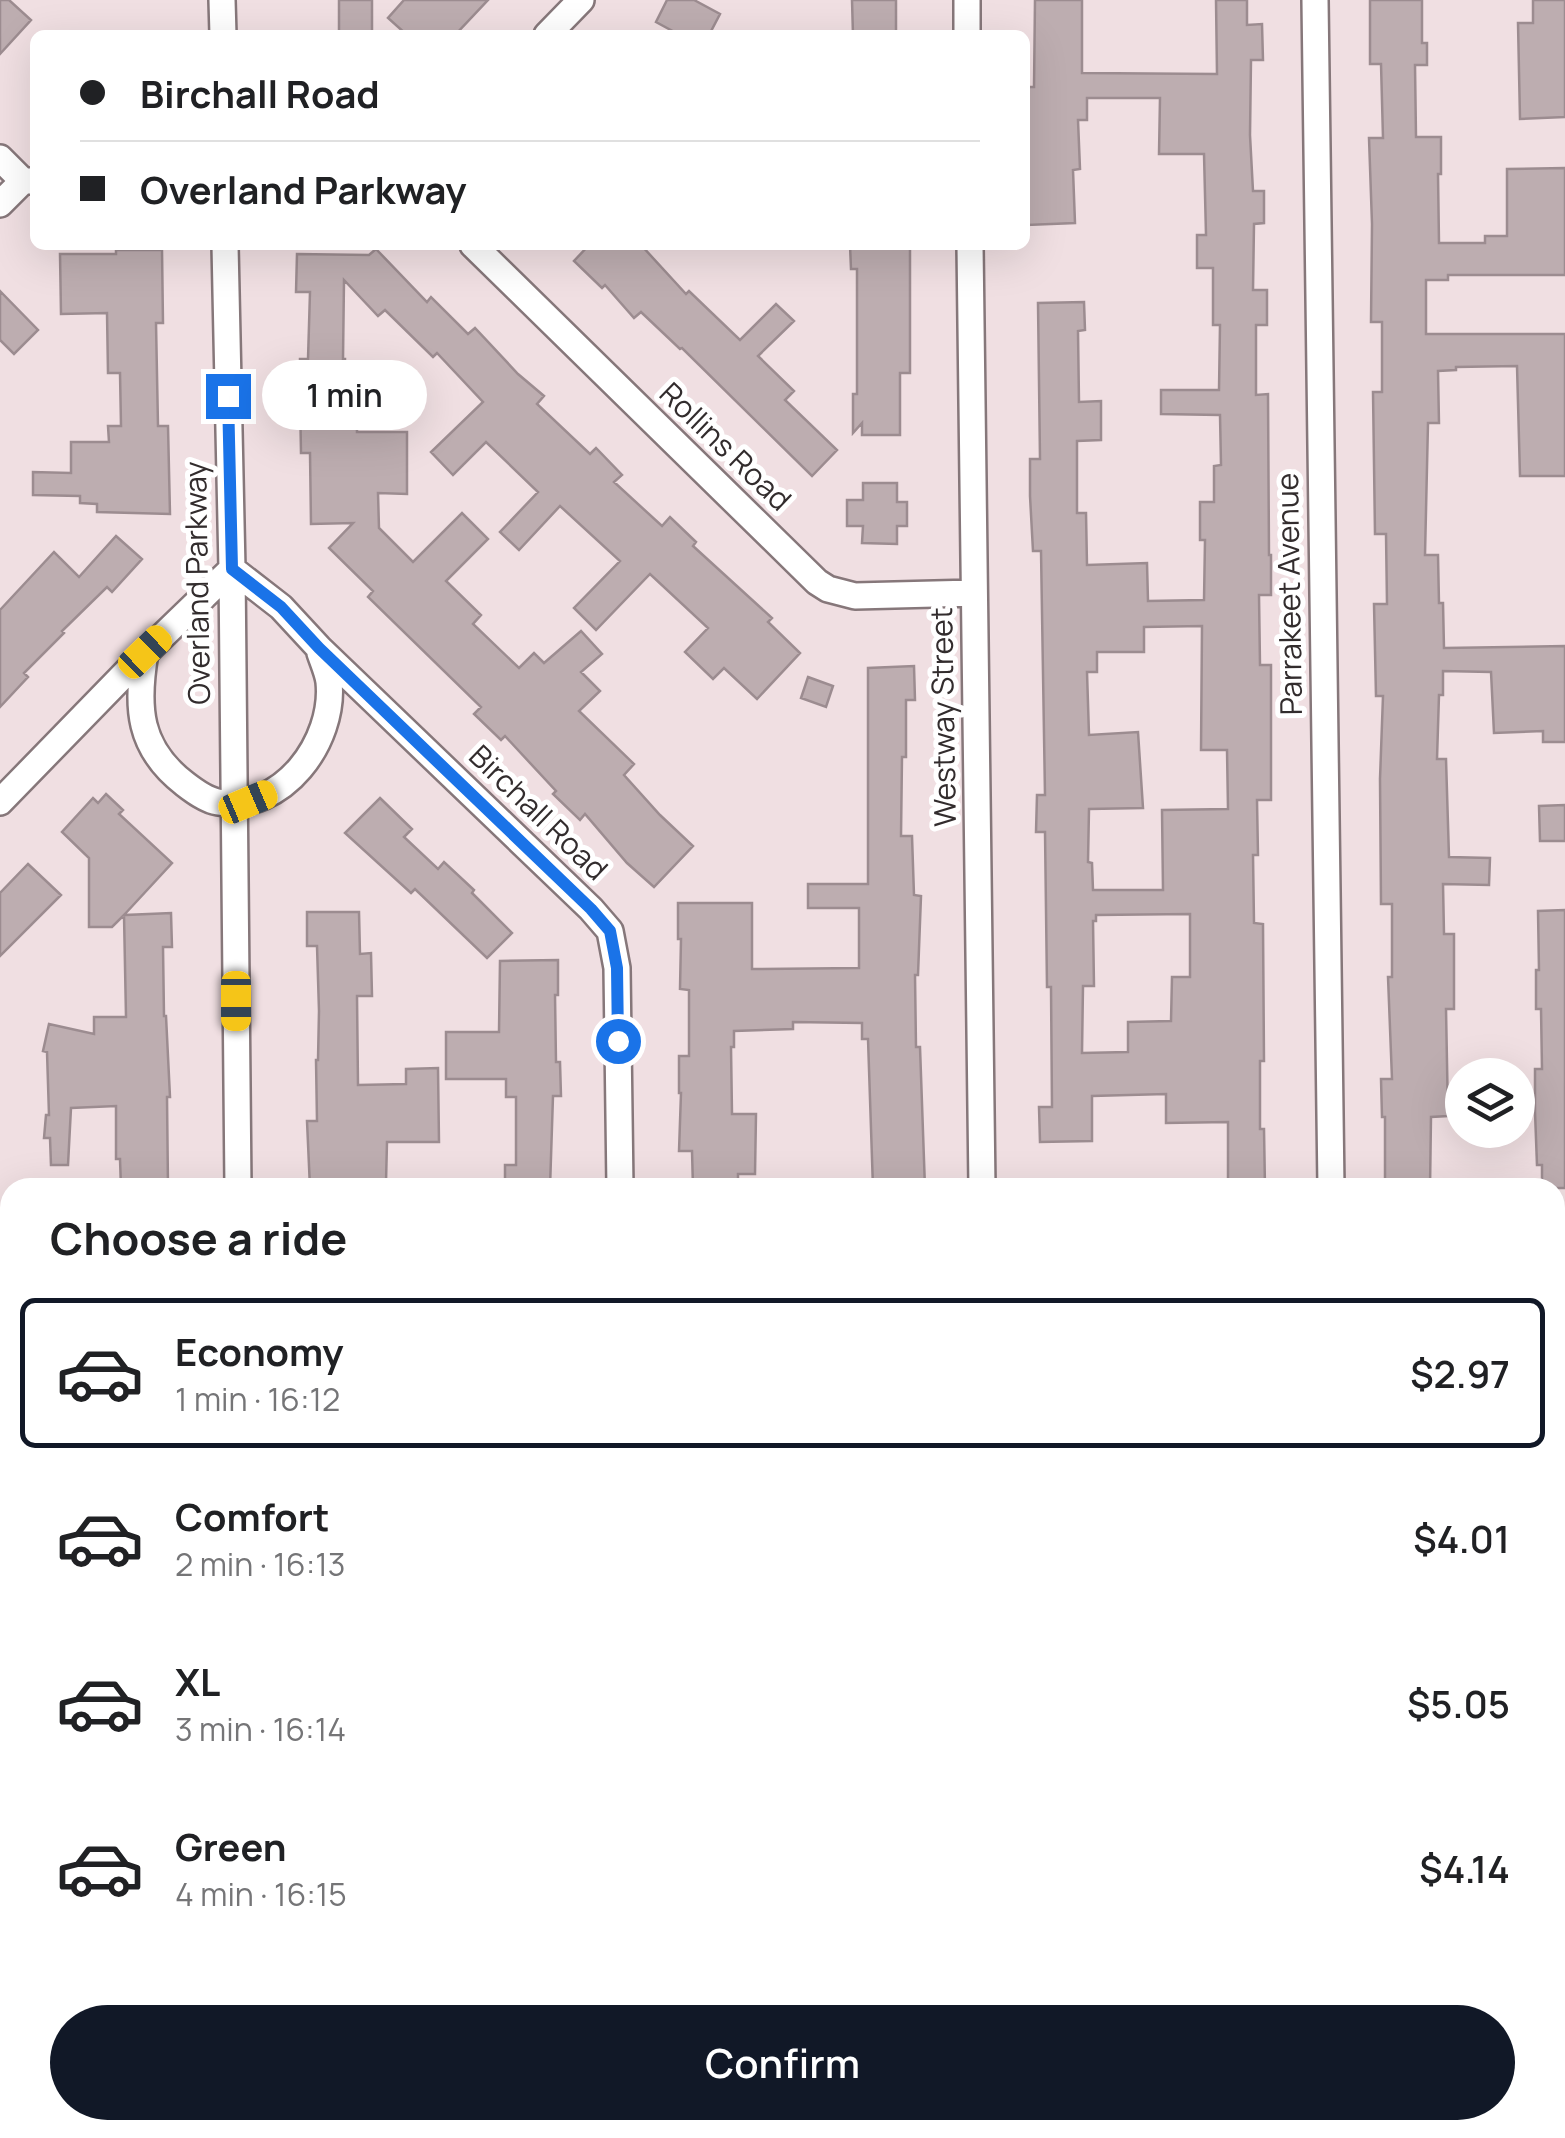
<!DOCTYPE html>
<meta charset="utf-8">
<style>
body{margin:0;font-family:Manrope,sans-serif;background:#f2f2f2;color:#202124;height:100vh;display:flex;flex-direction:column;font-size:38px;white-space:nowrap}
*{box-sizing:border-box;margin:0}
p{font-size:32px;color:#757577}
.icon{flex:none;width:55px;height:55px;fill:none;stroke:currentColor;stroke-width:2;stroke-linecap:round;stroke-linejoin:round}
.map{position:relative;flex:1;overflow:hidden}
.side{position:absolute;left:0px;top:1178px;width:1565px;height:962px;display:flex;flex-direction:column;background:#fff;border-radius:30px 30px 0 0;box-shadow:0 10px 40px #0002}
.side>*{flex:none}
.banner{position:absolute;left:30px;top:30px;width:1000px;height:220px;border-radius:15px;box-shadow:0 10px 40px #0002;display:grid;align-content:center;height:220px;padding:0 50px;background:#fff}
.fabs{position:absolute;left:1445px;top:1058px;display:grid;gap:20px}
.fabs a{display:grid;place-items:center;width:90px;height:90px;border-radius:50%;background:#fff;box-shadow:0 10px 40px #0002;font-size:50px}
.end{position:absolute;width:45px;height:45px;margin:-22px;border:12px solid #1a73e8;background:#fff;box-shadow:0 0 0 5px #fff}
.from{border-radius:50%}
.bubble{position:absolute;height:70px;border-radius:35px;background:#fff;box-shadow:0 10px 40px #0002;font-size:32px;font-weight:600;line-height:70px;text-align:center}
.car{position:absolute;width:30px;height:60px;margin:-30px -15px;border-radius:12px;box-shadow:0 0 8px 2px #0007;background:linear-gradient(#f5c518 24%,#345 0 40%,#f5c518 0 76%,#345 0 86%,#f5c518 0)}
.banner b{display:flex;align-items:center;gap:35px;height:95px;font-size:38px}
.banner b+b{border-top:2px solid #e0e0e0}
.banner i{width:25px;height:25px;background:#202124}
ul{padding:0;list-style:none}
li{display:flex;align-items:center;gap:30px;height:150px;margin:0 20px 15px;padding:0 30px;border:5px solid transparent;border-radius:15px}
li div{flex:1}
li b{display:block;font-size:38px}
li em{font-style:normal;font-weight:600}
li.active{border-color:#111827}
li>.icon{width:90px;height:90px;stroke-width:1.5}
h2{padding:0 50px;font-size:45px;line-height:120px}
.button{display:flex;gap:20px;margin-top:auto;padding:20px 50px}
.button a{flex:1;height:115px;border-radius:60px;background:#111827;color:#fff;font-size:40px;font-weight:600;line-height:115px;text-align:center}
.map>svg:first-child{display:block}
</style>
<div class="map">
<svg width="1565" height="2138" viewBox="0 0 1565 2138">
<rect width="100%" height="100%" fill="#f0dfe2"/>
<path fill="#bdadb0" stroke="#9c8c90" stroke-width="2.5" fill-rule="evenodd" d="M 0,0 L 9,0 L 31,20 L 0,54 Z
M 339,0 L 372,0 L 372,35 L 339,35 Z
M 404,0 L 488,0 L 455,35 L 407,35 L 388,18 Z
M 667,0 L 694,0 L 720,14 L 709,35 L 680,35 L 656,22 Z
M 852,0 L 896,0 L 896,35 L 853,35 Z
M 1035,0 L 1082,0 L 1082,73 L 1217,74 L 1216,0 L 1247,0 L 1247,25 L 1262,24 L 1263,60 L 1251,60 L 1250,135 L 1253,191 L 1264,191 L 1264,223 L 1254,224 L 1253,290 L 1267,290 L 1267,325 L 1256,325 L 1256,395 L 1268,394 L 1269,555 L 1271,555 L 1271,595 L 1259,595 L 1260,665 L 1271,665 L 1271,800 L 1257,800 L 1258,855 L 1253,855 L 1254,923 L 1263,924 L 1264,1061 L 1260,1061 L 1260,1129 L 1264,1129 L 1265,1188 L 1228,1188 L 1228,1122 L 1166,1123 L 1166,1094 L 1092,1096 L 1092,1141 L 1040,1142 L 1039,1107 L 1052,1107 L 1051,987 L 1047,987 L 1045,832 L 1036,832 L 1037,795 L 1045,795 L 1041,551 L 1033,551 L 1030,496 L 1030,459 L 1040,459 L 1038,303 L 1084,302 L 1085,330 L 1078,331 L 1079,402 L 1101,401 L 1101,440 L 1077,441 L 1077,513 L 1086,513 L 1087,565 L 1147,563 L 1148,601 L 1204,600 L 1205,540 L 1200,540 L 1200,502 L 1214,502 L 1214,466 L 1221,465 L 1220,415 L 1161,414 L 1161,390 L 1219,390 L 1220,325 L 1213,325 L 1213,268 L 1197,268 L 1197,235 L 1206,235 L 1204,154 L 1159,154 L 1160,98 L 1087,98 L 1087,120 L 1078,120 L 1080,169 L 1073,170 L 1075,223 L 1027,225 L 1026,87 L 1034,87 ZM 1202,626 L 1201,750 L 1227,750 L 1228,809 L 1162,810 L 1163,890 L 1093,890 L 1092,863 L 1088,862 L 1089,809 L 1143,808 L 1138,732 L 1089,735 L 1087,672 L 1097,672 L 1097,652 L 1144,652 L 1144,627 ZM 1190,914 L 1190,977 L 1172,977 L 1171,1021 L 1128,1022 L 1128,1052 L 1082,1053 L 1083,986 L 1094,986 L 1093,921 L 1096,921 L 1096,915 Z
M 1370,0 L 1422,0 L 1422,43 L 1427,43 L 1427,65 L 1415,65 L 1416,137 L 1441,137 L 1441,174 L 1438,174 L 1439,243 L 1485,243 L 1485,236 L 1507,236 L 1507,169 L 1565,168 L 1565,275 L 1448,275 L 1448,280 L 1426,280 L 1426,334 L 1565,334 L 1565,476 L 1520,476 L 1517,366 L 1456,367 L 1456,370 L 1438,371 L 1439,423 L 1428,423 L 1425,555 L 1438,555 L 1439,603 L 1443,603 L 1444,648 L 1565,646 L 1565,742 L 1543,742 L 1543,731 L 1494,733 L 1491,672 L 1443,671 L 1443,695 L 1439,695 L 1437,759 L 1446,759 L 1449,857 L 1490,858 L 1489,885 L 1443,884 L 1444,934 L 1454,934 L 1454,1009 L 1446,1009 L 1448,1116 L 1431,1117 L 1430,1188 L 1385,1188 L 1385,1117 L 1382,1117 L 1381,1079 L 1392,1079 L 1388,977 L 1392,977 L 1392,904 L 1381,904 L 1380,779 L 1383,696 L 1376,696 L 1374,604 L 1387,604 L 1386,534 L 1375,534 L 1373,392 L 1382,392 L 1382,322 L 1371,322 L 1372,224 L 1369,138 L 1383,138 L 1381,64 L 1370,64 Z
M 1533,0 L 1565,0 L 1565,117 L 1520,119 L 1518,23 L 1533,23 Z
M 589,245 L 641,245 L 686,294 L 689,291 L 740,340 L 776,304 L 794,321 L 758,356 L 794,391 L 785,400 L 837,450 L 812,476 L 682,348 L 680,349 L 641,312 L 634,318 L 605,285 L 602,288 L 574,261 Z
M 850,245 L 910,245 L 910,373 L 900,373 L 900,435 L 862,435 L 862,423 L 853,433 L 853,394 L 857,394 L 857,269 L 851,269 Z
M 376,249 L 427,302 L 431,297 L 468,334 L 475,328 L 518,374 L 544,396 L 537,404 L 590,454 L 596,448 L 622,475 L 614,482 L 662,526 L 670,517 L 696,542 L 693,546 L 772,618 L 768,622 L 800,653 L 757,699 L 724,668 L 713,679 L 685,652 L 708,628 L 650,574 L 596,630 L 574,608 L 620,561 L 560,506 L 519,550 L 500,532 L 538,492 L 486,442 L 453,475 L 431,452 L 483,402 L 437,353 L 433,357 L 385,310 L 378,316 L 344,280 L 343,359 L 345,359 L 345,377 L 357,377 L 357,432 L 407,432 L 407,494 L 378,493 L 379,528 L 413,562 L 462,513 L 488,539 L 446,581 L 481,615 L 473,624 L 519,668 L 534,653 L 544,663 L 581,631 L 602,654 L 581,672 L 600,691 L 579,711 L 634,764 L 624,775 L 660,815 L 693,846 L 654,887 L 627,863 L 585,814 L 580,820 L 553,794 L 556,791 L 505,736 L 501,740 L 474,714 L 481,707 L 368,597 L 373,591 L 329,548 L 353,523 L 311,524 L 310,453 L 301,453 L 300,398 L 300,359 L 308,359 L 310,292 L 296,292 L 297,254 L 369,255 Z
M 116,250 L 162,250 L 163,323 L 156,323 L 158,426 L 168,426 L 170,514 L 97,512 L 97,504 L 80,503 L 80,496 L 33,495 L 33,472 L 71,473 L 71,442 L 109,442 L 108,426 L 121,426 L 120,373 L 108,373 L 107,313 L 61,314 L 60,254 L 116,254 Z
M 0,291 L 38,330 L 14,354 L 0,340 Z
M 863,483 L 897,483 L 897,502 L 907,502 L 907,526 L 897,526 L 897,544 L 862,543 L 863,526 L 847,526 L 847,500 L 863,500 Z
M 116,536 L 142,559 L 112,592 L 107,587 L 62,631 L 64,633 L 24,673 L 28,677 L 0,707 L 0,610 L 54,552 L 79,577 Z
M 914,666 L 915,700 L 906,700 L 906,757 L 902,757 L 901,836 L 912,836 L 914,895 L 921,896 L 918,975 L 915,975 L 916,1047 L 920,1047 L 925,1188 L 873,1188 L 868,1039 L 862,1039 L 862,1023 L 793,1022 L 793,1029 L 734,1031 L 734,1047 L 731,1047 L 732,1114 L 756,1114 L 755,1174 L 738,1174 L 738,1188 L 693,1188 L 692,1151 L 679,1151 L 681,1093 L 679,1093 L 679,1056 L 689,1056 L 689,990 L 680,989 L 681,939 L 678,939 L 678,903 L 752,903 L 752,969 L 859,968 L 859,908 L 808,908 L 808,884 L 868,884 L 868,668 Z
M 808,677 L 833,686 L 826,707 L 801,698 Z
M 106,794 L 123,810 L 119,814 L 172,863 L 124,915 L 171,913 L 172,947 L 163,947 L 164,1016 L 166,1016 L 170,1097 L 167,1097 L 168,1188 L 121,1188 L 120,1159 L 116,1159 L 116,1106 L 71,1108 L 68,1165 L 51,1165 L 50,1138 L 44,1138 L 46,1115 L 49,1115 L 47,1052 L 43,1051 L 49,1024 L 94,1034 L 94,1017 L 126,1017 L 124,915 L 112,927 L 89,927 L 89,858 L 62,832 L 93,798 L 98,803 Z
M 380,798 L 412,829 L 404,837 L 438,869 L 444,862 L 474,890 L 472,893 L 512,933 L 487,958 L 415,889 L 411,893 L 345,833 Z
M 1565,805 L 1565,841 L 1540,841 L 1539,806 Z
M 28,864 L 61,895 L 0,956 L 0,893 Z
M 1565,910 L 1565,1188 L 1542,1188 L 1542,1165 L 1537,1165 L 1535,1112 L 1535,1069 L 1542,1069 L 1541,1009 L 1536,1009 L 1536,970 L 1539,970 L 1538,911 Z
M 307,912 L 359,912 L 360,954 L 371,953 L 372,996 L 357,996 L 358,1085 L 406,1084 L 406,1069 L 438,1068 L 439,1142 L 387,1142 L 386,1182 L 363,1183 L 363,1188 L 310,1188 L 307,1121 L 317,1121 L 316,1060 L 318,1060 L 319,1011 L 317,946 L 307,946 Z
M 558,960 L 558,995 L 555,995 L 556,1062 L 560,1062 L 561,1096 L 553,1096 L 550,1188 L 505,1188 L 505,1165 L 516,1165 L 516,1097 L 506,1097 L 506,1079 L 446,1079 L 446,1032 L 499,1032 L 500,961 Z"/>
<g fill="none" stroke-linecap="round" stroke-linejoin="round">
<g stroke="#86777a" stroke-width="30">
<path id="minor" d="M 222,0 L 223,35
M 967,0 L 967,35
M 1315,0 L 1331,1188
M 547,35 L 581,0
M 0,158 L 23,181 L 35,181
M 0,204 L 23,181
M 225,245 L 232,569 L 238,1188
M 473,245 L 817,582 L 828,589 L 855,596 L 974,593
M 970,245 L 982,1188
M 145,653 C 136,707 138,748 185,784 C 194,791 206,800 218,802 C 283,813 335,741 329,682 C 328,673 323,662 320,653
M 0,802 L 145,653 L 232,569 L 281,607 L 319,648 L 591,909 L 610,931 L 617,968 L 620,1188
M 1555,1415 L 1565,1415
M 0,1439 L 10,1439
M 251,2130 L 251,2138
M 635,2130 L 635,2138
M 995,2130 L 995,2138
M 1343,2130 L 1343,2138"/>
</g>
<use href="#minor" stroke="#fff" stroke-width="25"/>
</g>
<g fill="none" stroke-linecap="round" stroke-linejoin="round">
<path stroke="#1a73e8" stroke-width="12" d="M 228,396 L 232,569 L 281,607 L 319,648 L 591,909 L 610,931 L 617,968 L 618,1041"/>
</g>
<g text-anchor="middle" stroke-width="10" stroke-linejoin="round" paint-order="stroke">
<g font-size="30" fill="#322c2d" stroke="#fff">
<text transform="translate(725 447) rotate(44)" y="10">Rollins Road</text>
<text transform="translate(198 583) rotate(-91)" y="10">Overland Parkway</text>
<text transform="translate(1290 594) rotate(-91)" y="10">Parrakeet Avenue</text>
<text transform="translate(944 717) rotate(-91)" y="10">Westway Street</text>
<text transform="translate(538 813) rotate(44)" y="10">Birchall Road</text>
</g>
</g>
</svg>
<div class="fabs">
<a><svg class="icon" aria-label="layers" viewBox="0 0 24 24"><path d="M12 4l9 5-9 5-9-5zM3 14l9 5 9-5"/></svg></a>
</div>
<i class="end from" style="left:618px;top:1041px"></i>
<i class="end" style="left:228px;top:396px"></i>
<div class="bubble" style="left:262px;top:360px;width:165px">1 min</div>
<i class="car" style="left:145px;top:652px;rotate:46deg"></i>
<i class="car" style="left:248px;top:802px;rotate:67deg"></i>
<i class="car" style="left:236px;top:1001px;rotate:180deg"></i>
<div class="banner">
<b><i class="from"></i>Birchall Road</b>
<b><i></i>Overland Parkway</b>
</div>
<section class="side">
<h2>Choose a ride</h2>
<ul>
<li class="active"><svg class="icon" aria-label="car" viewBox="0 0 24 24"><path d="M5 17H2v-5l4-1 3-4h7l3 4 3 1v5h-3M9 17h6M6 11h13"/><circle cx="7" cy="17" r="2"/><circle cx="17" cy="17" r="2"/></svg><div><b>Economy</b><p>1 min · 16:12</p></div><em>$2.97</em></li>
<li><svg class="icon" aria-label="car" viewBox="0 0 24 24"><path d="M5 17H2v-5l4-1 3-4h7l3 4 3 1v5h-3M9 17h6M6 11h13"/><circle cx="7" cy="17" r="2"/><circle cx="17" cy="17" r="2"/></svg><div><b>Comfort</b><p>2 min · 16:13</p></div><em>$4.01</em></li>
<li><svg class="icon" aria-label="car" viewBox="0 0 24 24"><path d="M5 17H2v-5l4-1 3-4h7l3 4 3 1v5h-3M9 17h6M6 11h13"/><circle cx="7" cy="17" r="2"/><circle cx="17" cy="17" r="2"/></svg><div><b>XL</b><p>3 min · 16:14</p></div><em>$5.05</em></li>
<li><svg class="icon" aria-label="car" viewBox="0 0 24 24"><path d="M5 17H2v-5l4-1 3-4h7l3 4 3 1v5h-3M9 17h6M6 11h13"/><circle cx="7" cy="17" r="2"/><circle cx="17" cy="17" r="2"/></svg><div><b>Green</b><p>4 min · 16:15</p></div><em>$4.14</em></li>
</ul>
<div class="button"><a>Confirm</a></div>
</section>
</div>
